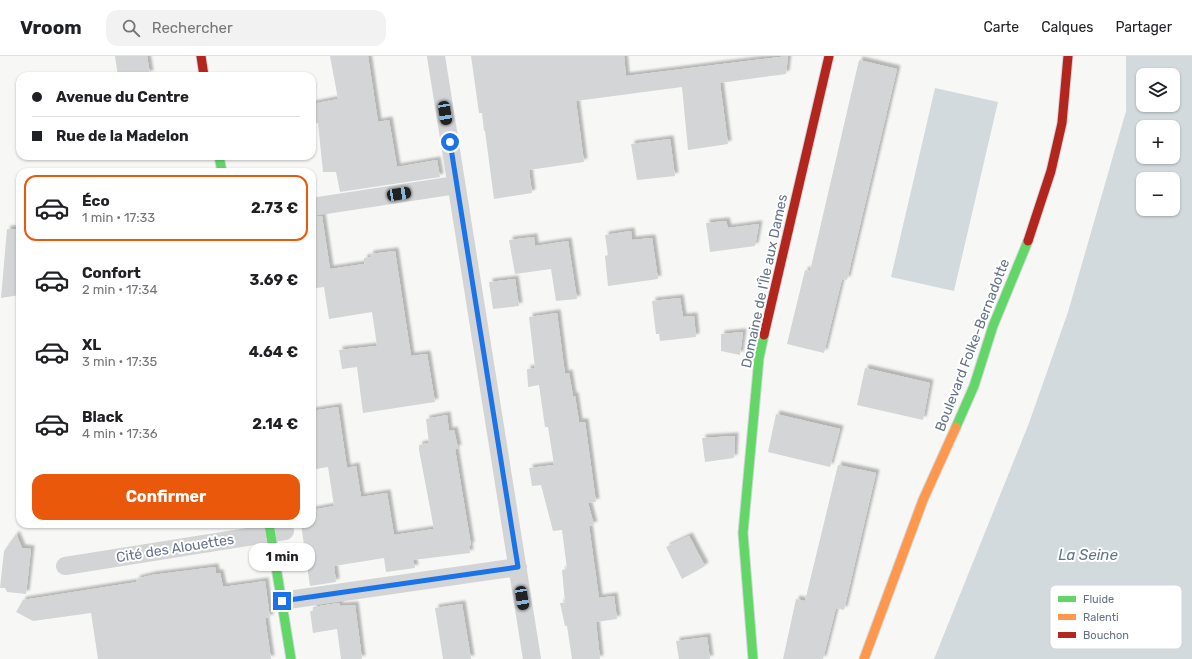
<!DOCTYPE html>
<html lang="fr">
<meta charset="utf-8">
<style>
body{margin:0;font-family:Rubik,sans-serif;background:#f2f2f2;color:#202124;height:100vh;display:flex;flex-direction:column;font-size:15px;white-space:nowrap}
*{box-sizing:border-box;margin:0}
p{font-size:13px;color:#757577}
.icon{flex:none;width:22px;height:22px;fill:none;stroke:currentColor;stroke-width:2;stroke-linecap:round;stroke-linejoin:round}
.map{position:relative;flex:1;overflow:hidden}
.drawer{position:absolute;left:16px;top:112px;width:300px;height:360px;display:flex;flex-direction:column;background:#fff;border-radius:12px;box-shadow:0 1px 3px #0004}
.drawer>*{flex:none}
.banner{position:absolute;left:16px;top:16px;width:300px;height:88px;border-radius:12px;box-shadow:0 1px 3px #0004;display:grid;align-content:center;height:88px;padding:0 16px;background:#fff}
.controls{position:absolute;left:1136px;top:12px;display:grid;gap:8px}
.controls a{display:grid;place-items:center;width:44px;height:44px;border-radius:8px;background:#fff;box-shadow:0 1px 3px #0004;font-size:20px}
.end{position:absolute;width:18px;height:18px;margin:-9px;border:5px solid #1a73e8;background:#fff;box-shadow:0 0 0 2px #fff}
.from{border-radius:50%}
.bubble{position:absolute;height:28px;border-radius:12px;background:#fff;box-shadow:0 1px 3px #0004;font-size:13px;font-weight:700;line-height:28px;text-align:center}
.car{position:absolute;width:12px;height:24px;margin:-12px -6px;border-radius:5px;box-shadow:0 0 3px 1px #0007;background:linear-gradient(#222 24%,#8ab4d8 0 40%,#222 0 76%,#8ab4d8 0 86%,#222 0)}
.banner b{display:flex;align-items:center;gap:14px;height:38px;font-size:15px}
.banner b+b{border-top:1px solid #e0e0e0}
.banner i{width:10px;height:10px;background:#202124}
ul{padding:7px 0 0;list-style:none}
li{display:flex;align-items:center;gap:12px;height:66px;margin:0 8px 6px;padding:0 8px;border:2px solid transparent;border-radius:12px}
li div{flex:1}
li b{display:block;font-size:15px}
li em{font-style:normal;font-weight:700}
li.current{border-color:#ea580c}
li>.icon{width:36px;height:36px;stroke-width:1.5}
.primary-button{display:flex;gap:8px;margin-top:auto;padding:8px 16px}
.primary-button a{flex:1;height:46px;border-radius:12px;background:#ea580c;color:#fff;font-size:16px;font-weight:700;line-height:46px;text-align:center}
header{display:flex;align-items:center;gap:24px;box-sizing:border-box;height:56px;padding:0 20px;background:#fff;border-bottom:1px solid #e0e0e0}
header strong{font-size:19px}
nav{display:flex;gap:22px;margin-inline-start:auto;font-size:14px}
.search{width:280px;height:36px;background:#f2f2f2;display:flex;align-items:center;gap:10px;box-sizing:border-box;padding:0 14px;border-radius:12px;color:#757577;font-size:15px}
.map>svg:first-child{display:block}
</style>
<header>
<strong>Vroom</strong>
<div class="search"><svg class="icon" aria-label="search" viewBox="0 0 24 24"><circle cx="10" cy="10" r="6"/><path d="M15 15l6 6"/></svg>Rechercher</div>
<nav><a>Carte</a><a>Calques</a><a>Partager</a></nav>
</header>
<div class="map">
<svg width="1192" height="603" viewBox="0 0 1192 603">
<defs>
<filter id="shadow"><feDropShadow dx="3.5" dy="-3.5" stdDeviation="1" flood-color="#0004"/></filter>
</defs>
<rect width="100%" height="100%" fill="#f7f7f6"/>
<path fill="#d3dade" fill-rule="evenodd" d="M 1126,0 L 1192,0 L 1192,603 L 934,603 L 1029,367 L 1068,256 L 1126,55 ZM 1143,19 L 1173,19 L 1173,49 L 1143,49 ZM 1143,71 L 1173,71 L 1173,101 L 1143,101 ZM 1143,123 L 1173,123 L 1173,153 L 1143,153 Z
M 935,32 L 998,46 L 954,235 L 891,221 Z"/>
<path fill="#d4d5d6" filter="url(#shadow)" d="M 115,0 L 147,0 L 150,18 L 118,20 Z
M 330,0 L 368,0 L 378,66 L 389,64 L 397,111 L 437,104 L 440,121 L 340,136 L 336,116 L 323,116 L 318,67 L 312,68 L 312,48 L 338,43 Z
M 471,0 L 624,0 L 626,20 L 788,0 L 786,18 L 720,27 L 728,88 L 688,94 L 682,31 L 576,45 L 584,106 L 529,114 L 532,137 L 494,143 L 485,75 L 484,75 L 482,57 L 479,57 Z
M 859,4 L 897,13 L 847,224 L 842,223 L 824,297 L 787,288 L 805,214 L 810,215 Z
M 670,83 L 675,120 L 637,124 L 631,88 Z
M 322,160 L 330,213 L 364,208 L 364,202 L 370,201 L 370,198 L 395,195 L 411,300 L 427,298 L 435,346 L 363,357 L 357,311 L 342,313 L 339,294 L 377,290 L 372,256 L 329,263 L 324,231 L 316,232 L 312,204 L 312,161 Z
M 726,165 L 728,172 L 759,168 L 755,190 L 710,196 L 706,167 Z
M 7,173 L 20,173 L 20,239 L 1,242 Z
M 631,175 L 632,184 L 652,182 L 658,223 L 608,230 L 605,200 L 608,199 L 605,179 Z
M 534,181 L 535,190 L 568,185 L 577,243 L 556,245 L 551,213 L 515,218 L 509,184 Z
M 515,223 L 519,250 L 493,253 L 489,226 Z
M 680,242 L 683,261 L 694,260 L 696,281 L 660,285 L 659,278 L 656,278 L 652,245 Z
M 557,257 L 565,318 L 569,317 L 573,340 L 575,340 L 579,366 L 585,366 L 596,446 L 588,447 L 594,469 L 589,470 L 599,542 L 614,540 L 617,563 L 596,566 L 600,603 L 572,603 L 567,570 L 565,570 L 560,547 L 565,547 L 562,514 L 567,513 L 562,474 L 553,475 L 541,429 L 532,430 L 529,412 L 554,409 L 548,371 L 545,371 L 539,329 L 528,331 L 527,313 L 535,312 L 529,261 Z
M 743,276 L 740,299 L 721,295 L 721,278 Z
M 865,312 L 930,327 L 923,364 L 857,349 Z
M 338,351 L 347,412 L 356,410 L 361,441 L 387,437 L 394,479 L 434,473 L 419,394 L 419,389 L 429,387 L 426,363 L 447,359 L 449,375 L 454,374 L 458,392 L 455,393 L 471,489 L 469,490 L 470,497 L 413,504 L 415,512 L 386,516 L 384,502 L 334,510 L 336,526 L 310,530 L 301,468 L 312,468 L 312,454 L 334,450 L 328,411 L 316,413 L 312,392 L 312,355 Z
M 776,358 L 840,373 L 830,411 L 768,396 Z
M 735,380 L 734,402 L 705,406 L 702,382 Z
M 838,409 L 876,417 L 844,554 L 836,552 L 823,603 L 783,603 L 796,543 L 805,545 Z
M 16,478 L 22,492 L 31,493 L 26,538 L 7,536 L 5,532 L 0,532 L 4,495 Z
M 689,480 L 705,510 L 682,523 L 666,491 Z
M 215,511 L 216,517 L 220,517 L 223,531 L 265,525 L 270,562 L 265,562 L 271,603 L 98,603 L 91,557 L 33,565 L 16,556 L 23,544 L 137,526 L 136,523 L 152,519 Z
M 339,547 L 340,550 L 355,549 L 362,603 L 341,603 L 337,573 L 313,577 L 310,555 L 313,555 L 313,551 Z
M 462,548 L 471,603 L 443,603 L 435,552 Z
M 707,581 L 710,603 L 679,603 L 676,585 Z"/>
<g fill="none" stroke-linecap="round" stroke-linejoin="round">
<g stroke="#d3d5d7" stroke-width="11">
<path id="fast" d="M 219,100 L 222,116
M 956,371 L 974,330 L 993,270 L 1028,185
M 269,468 L 291,603
M 753,603 L 743,477 L 759,302 L 764,279"/>
</g>
<g stroke="#d3d5d7" stroke-width="11">
<path id="slow" d="M 864,603 L 923,444 L 956,371"/>
</g>
<g stroke="#d3d5d7" stroke-width="11">
<path id="jam" d="M 201,0 L 204,20
M 1028,185 L 1051,115 L 1062,67 L 1068,0
M 764,279 L 829,0"/>
</g>
<path stroke="#d3d4d5" stroke-width="18" d="M 436,0 L 532,603
M 312,151 L 456,129
M 65,510 L 285,475
M 281,545 L 518,511"/>
<use href="#fast" stroke="#63d668" stroke-width="9"/>
<use href="#slow" stroke="#ff974d" stroke-width="9"/>
<use href="#jam" stroke="#b3261e" stroke-width="9"/>
</g>
<g fill="none" stroke-linecap="round" stroke-linejoin="round">
<path stroke="#1a73e8" stroke-width="5" d="M 282,545 L 518,511 L 450,86"/>
</g>
<g text-anchor="middle" stroke-width="4" stroke-linejoin="round" paint-order="stroke">
<g font-size="14" fill="#657389" stroke="#fff">
<text transform="translate(764 225) rotate(-78)" y="5">Domaine de l'Île aux Dames</text>
<text transform="translate(972 289) rotate(-69)" y="5">Boulevard Folke-Bernadotte</text>
<text transform="translate(175 492) rotate(-9)" y="5">Cité des Alouettes</text>
</g>
<g font-size="15" font-style="italic" fill="#617584" stroke="#fff">
<text x="1088" y="504">La Seine</text>
</g>
</g>
<rect x="1050" y="529" width="132" height="64" rx="6" fill="#fff" stroke="#d1d5dc" stroke-width="1"/>
<rect x="1058" y="540" width="18" height="6" fill="#63d668"/>
<rect x="1058" y="558" width="18" height="6" fill="#ff974d"/>
<rect x="1058" y="576" width="18" height="6" fill="#b3261e"/>
<g font-size="11" fill="#657389">
<text x="1083" y="547">Fluide</text>
<text x="1083" y="565">Ralenti</text>
<text x="1083" y="583">Bouchon</text>
</g>
</svg>
<div class="controls">
<a><svg class="icon" aria-label="layers" viewBox="0 0 24 24"><path d="M12 4l9 5-9 5-9-5zM3 14l9 5 9-5"/></svg></a>
<a>+</a>
<a>−</a>
</div>
<i class="end from" style="left:450px;top:86px"></i>
<i class="end" style="left:282px;top:545px"></i>
<div class="bubble" style="left:249px;top:487px;width:66px">1 min</div>
<i class="car" style="left:445px;top:57px;rotate:171deg"></i>
<i class="car" style="left:399px;top:138px;rotate:81deg"></i>
<i class="car" style="left:522px;top:542px;rotate:171deg"></i>
<div class="banner">
<b><i class="from"></i>Avenue du Centre</b>
<b><i></i>Rue de la Madelon</b>
</div>
<section class="drawer">
<ul>
<li class="current"><svg class="icon" aria-label="car" viewBox="0 0 24 24"><path d="M5 17H2v-5l4-1 3-4h7l3 4 3 1v5h-3M9 17h6M6 11h13"/><circle cx="7" cy="17" r="2"/><circle cx="17" cy="17" r="2"/></svg><div><b>Éco</b><p>1 min · 17:33</p></div><em>2.73 €</em></li>
<li><svg class="icon" aria-label="car" viewBox="0 0 24 24"><path d="M5 17H2v-5l4-1 3-4h7l3 4 3 1v5h-3M9 17h6M6 11h13"/><circle cx="7" cy="17" r="2"/><circle cx="17" cy="17" r="2"/></svg><div><b>Confort</b><p>2 min · 17:34</p></div><em>3.69 €</em></li>
<li><svg class="icon" aria-label="car" viewBox="0 0 24 24"><path d="M5 17H2v-5l4-1 3-4h7l3 4 3 1v5h-3M9 17h6M6 11h13"/><circle cx="7" cy="17" r="2"/><circle cx="17" cy="17" r="2"/></svg><div><b>XL</b><p>3 min · 17:35</p></div><em>4.64 €</em></li>
<li><svg class="icon" aria-label="car" viewBox="0 0 24 24"><path d="M5 17H2v-5l4-1 3-4h7l3 4 3 1v5h-3M9 17h6M6 11h13"/><circle cx="7" cy="17" r="2"/><circle cx="17" cy="17" r="2"/></svg><div><b>Black</b><p>4 min · 17:36</p></div><em>2.14 €</em></li>
</ul>
<div class="primary-button"><a>Confirmer</a></div>
</section>
</div>
